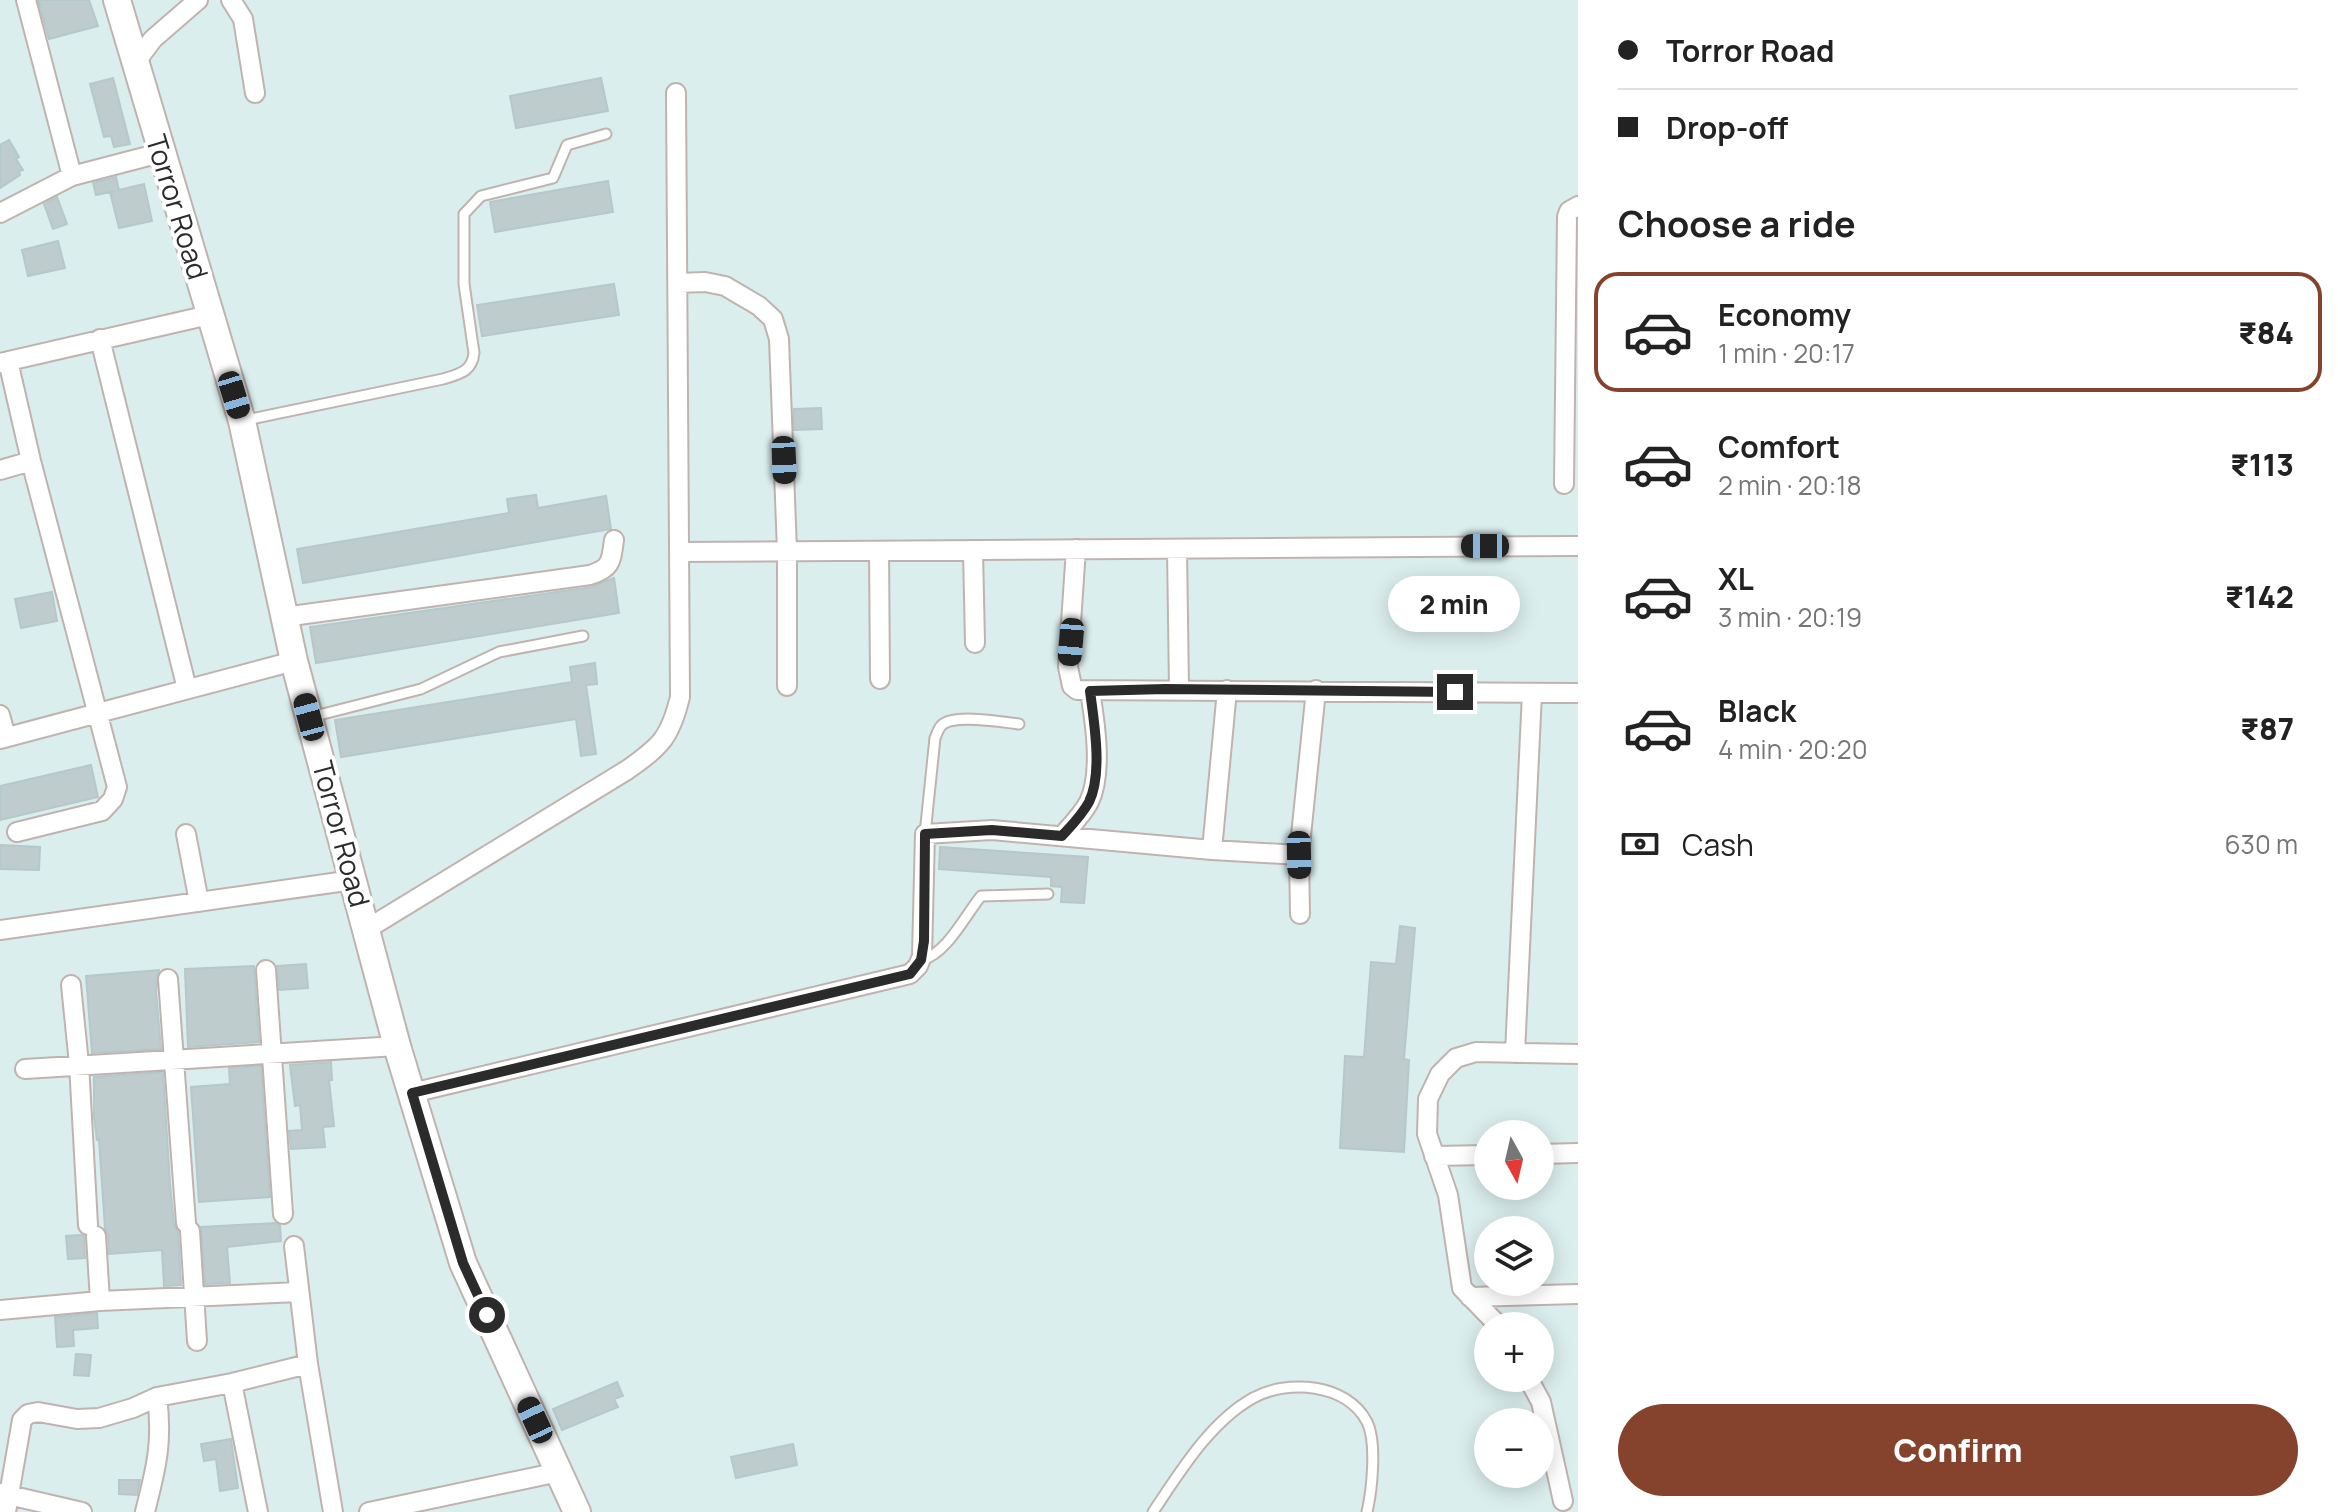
<!DOCTYPE html>
<meta charset="utf-8">
<style>
body{margin:0;font-family:Manrope,sans-serif;background:#f2f2f2;color:#222;height:100vh;display:flex;flex-direction:column;font-size:30px;white-space:nowrap}
*{box-sizing:border-box;margin:0}
p{font-size:26px;color:#767676}
.icon{flex:none;width:44px;height:44px;fill:none;stroke:currentColor;stroke-width:2;stroke-linecap:round;stroke-linejoin:round}
.map{position:relative;flex:1;overflow:hidden}
.sheet{display:flex;flex-direction:column;background:#fff;width:760px}
.sheet>*{flex:none}
.banner{display:grid;align-content:center;height:176px;padding:0 40px;background:#fff}
.needle{width:52px;rotate:172deg}
.controls{position:absolute;left:1474px;top:1120px;display:grid;gap:16px}
.controls a{display:grid;place-items:center;width:80px;height:80px;border-radius:50%;background:#fff;box-shadow:0 4px 20px #0003;font-size:40px}
.end{position:absolute;width:36px;height:36px;margin:-18px;border:10px solid #2b2b2b;background:#fff;box-shadow:0 0 0 4px #fff}
.from{border-radius:50%}
.bubble{position:absolute;height:56px;border-radius:28px;background:#fff;box-shadow:0 4px 20px #0003;font-size:26px;font-weight:800;line-height:56px;text-align:center}
.car{position:absolute;width:24px;height:48px;margin:-24px -12px;border-radius:10px;box-shadow:0 0 6px 2px #0007;background:linear-gradient(#222 24%,#8ab4d8 0 40%,#222 0 76%,#8ab4d8 0 86%,#222 0)}
.banner b{display:flex;align-items:center;gap:28px;height:76px;font-size:30px}
.banner b+b{border-top:2px solid #e0e0e0}
.banner i{width:20px;height:20px;background:#222}
ul{padding:0;list-style:none}
li{display:flex;align-items:center;gap:24px;height:120px;margin:0 16px 12px;padding:0 24px;border:4px solid transparent;border-radius:24px}
li div{flex:1}
li b{display:block;font-size:30px}
li em{font-style:normal;font-weight:800}
li.selected{border-color:#85422c}
li>.icon{width:72px;height:72px;stroke-width:1.5}
h2{padding:0 40px;font-size:36px;line-height:96px}
.pay{display:flex;align-items:center;gap:20px;height:88px;padding:0 40px;font-size:30px}
.pay p{margin-inline-start:auto}
.primary-button{display:flex;gap:16px;margin-top:auto;padding:16px 40px}
.primary-button a{flex:1;height:92px;border-radius:48px;background:#85422c;color:#fff;font-size:32px;font-weight:800;line-height:92px;text-align:center}
main{display:flex;flex:1;min-height:0}
.map>svg:first-child{display:block}
</style>
<main>
<div class="map">
<svg width="1578" height="1512" viewBox="0 0 1578 1512">
<rect width="100%" height="100%" fill="#dbeeee"/>
<path fill="#becccd" stroke="#b5c8ca" stroke-width="2" d="M 38,0 L 89,0 L 98,26 L 49,39 Z
M 113,78 L 130,144 L 114,147 L 111,136 L 104,137 L 90,84 Z
M 601,78 L 608,111 L 516,128 L 510,96 Z
M 9,140 L 19,157 L 16,159 L 23,170 L 19,171 L 20,175 L 0,188 L 0,145 Z
M 116,177 L 119,190 L 144,184 L 152,221 L 119,228 L 110,192 L 115,191 L 96,195 L 93,183 Z
M 608,181 L 613,212 L 495,232 L 490,202 Z
M 57,197 L 67,224 L 53,229 L 44,204 Z
M 58,241 L 65,268 L 28,276 L 22,250 Z
M 614,284 L 619,315 L 482,336 L 477,305 Z
M 821,408 L 822,429 L 794,430 L 794,409 Z
M 536,495 L 538,508 L 606,496 L 611,529 L 303,583 L 297,549 L 509,513 L 507,499 Z
M 614,578 L 619,613 L 316,663 L 310,627 L 592,587 Z
M 52,592 L 57,621 L 21,628 L 15,599 Z
M 595,663 L 597,684 L 586,685 L 596,754 L 581,756 L 576,719 L 341,757 L 335,720 L 572,682 L 570,667 Z
M 91,765 L 98,797 L 0,820 L 0,786 Z
M 0,845 L 40,847 L 39,870 L 0,869 Z
M 940,847 L 1088,857 L 1084,903 L 1061,902 L 1062,887 L 1051,886 L 1051,877 L 939,869 Z
M 1400,926 L 1415,928 L 1404,1059 L 1409,1060 L 1404,1152 L 1340,1148 L 1345,1056 L 1364,1057 L 1371,962 L 1396,964 Z
M 306,964 L 308,988 L 279,990 L 277,966 Z
M 254,966 L 259,1042 L 188,1047 L 185,969 Z
M 159,970 L 156,992 L 161,1049 L 92,1053 L 86,976 Z
M 331,1062 L 332,1080 L 329,1080 L 334,1126 L 323,1127 L 325,1147 L 291,1149 L 289,1131 L 302,1130 L 300,1105 L 295,1106 L 290,1065 Z
M 261,1066 L 270,1197 L 199,1202 L 191,1087 L 230,1084 L 229,1068 Z
M 163,1072 L 170,1184 L 174,1224 L 178,1232 L 181,1285 L 164,1286 L 162,1250 L 109,1254 L 108,1235 L 105,1228 L 99,1140 L 97,1140 L 94,1117 L 94,1077 Z
M 275,1223 L 280,1225 L 281,1241 L 227,1247 L 230,1283 L 205,1284 L 201,1227 Z
M 81,1235 L 84,1236 L 85,1258 L 68,1259 L 66,1236 Z
M 97,1313 L 98,1328 L 73,1330 L 74,1346 L 57,1347 L 55,1317 Z
M 76,1354 L 91,1355 L 89,1376 L 74,1375 Z
M 617,1382 L 623,1396 L 614,1399 L 618,1407 L 562,1430 L 553,1409 Z
M 231,1439 L 238,1488 L 220,1491 L 216,1459 L 204,1461 L 201,1444 Z
M 793,1444 L 797,1465 L 736,1478 L 731,1457 Z
M 119,1480 L 140,1480 L 137,1495 L 119,1494 Z"/>
<g fill="none" stroke-linecap="round" stroke-linejoin="round">
<g stroke="#c0b3af" stroke-width="13">
<path id="lane" d="M 246,420 L 443,379 C 459,374 472,372 474,353 L 464,284 L 464,214 L 481,196 L 553,178 L 567,145 L 606,134
M 311,717 L 421,689 L 499,652 L 583,636
M 925,834 L 935,738 C 937,734 938,729 941,726 C 952,713 1002,722 1019,724
M 922,960 C 947,953 965,916 981,896 L 1048,894
M 1153,1512 C 1180,1472 1210,1422 1253,1398 C 1287,1379 1347,1383 1367,1422 C 1377,1442 1372,1490 1367,1512"/>
</g>
<g stroke="#c0b3af" stroke-width="22">
<path id="street" d="M 26,0 L 72,176
M 231,0 L 243,19 L 255,93
M 135,63 L 153,39 L 198,0
M 0,213 L 72,176 L 160,153
M 678,283 L 705,282 L 725,286 L 759,306 L 773,319 L 779,339 L 787,551 L 787,686
M 100,339 L 187,689
M 8,361 L 31,461 L 117,787 L 113,799 L 102,811 L 17,832
M 0,363 L 209,315
M 0,470 L 31,461
M 1564,484 L 1567,217 L 1569,211 L 1578,206
M 1076,549 L 1068,667 L 1072,686 L 1077,690 L 1578,693
M 1177,549 L 1179,689
M 973,550 L 975,643
M 879,551 L 880,679
M 679,552 L 1578,546
M 284,617 L 590,575 C 612,568 611,561 614,540
M 0,715 L 6,737
M 0,739 L 294,661
M 186,834 L 199,902
M 1062,836 C 1071,826 1082,815 1089,802 C 1103,773 1095,722 1090,691
M 1212,850 L 1227,690
M 1299,855 L 1316,690
M 367,929 L 627,770 C 661,746 670,738 680,697 L 676,93
M 0,930 L 353,880
M 266,970 L 283,1214
M 168,979 L 186,1223
M 71,985 L 79,1064 L 88,1225
M 1515,1053 L 1532,693
M 25,1069 L 397,1046
M 412,1093 L 910,974 L 918,966 L 922,956 L 925,834 L 992,830 L 1212,850 L 1299,855 L 1300,914
M 1540,1154 L 1578,1153
M 1434,1156 L 1488,1155
M 190,1231 L 197,1341
M 96,1236 L 100,1301
M 294,1246 L 308,1364 L 333,1512
M 1470,1297 L 1578,1294
M 0,1310 L 100,1301 L 298,1292
M 1499,1326 L 1462,1288 L 1448,1195 L 1427,1134 L 1428,1099 L 1440,1074 L 1456,1058 L 1476,1052 L 1578,1054
M 1528,1378 L 1541,1402 L 1563,1501
M 232,1383 L 258,1512
M 0,1493 L 82,1512
M 6,1512 L 22,1420 L 28,1414 L 38,1412 L 77,1419 L 99,1418 L 133,1408 L 157,1397 L 232,1383 L 308,1364
M 145,1512 C 156,1468 163,1443 157,1397
M 369,1512 L 559,1472"/>
</g>
<g stroke="#c0b3af" stroke-width="30">
<path id="secondary" d="M 117,0 L 242,421 L 294,661 L 397,1046 L 463,1263 L 577,1512"/>
</g>
<use href="#lane" stroke="#fff" stroke-width="9"/>
<use href="#street" stroke="#fff" stroke-width="18"/>
<use href="#secondary" stroke="#fff" stroke-width="26"/>
</g>
<g fill="none" stroke-linecap="round" stroke-linejoin="round">
<path stroke="#2b2b2b" stroke-width="10" d="M 487,1315 L 463,1263 L 412,1093 L 910,974 L 921,960 L 924,941 L 925,834 L 992,830 L 1062,836 C 1071,826 1082,815 1089,802 C 1103,773 1094,722 1090,691 L 1165,689 L 1455,692"/>
</g>
<g text-anchor="middle" stroke-width="8" stroke-linejoin="round" paint-order="stroke">
<g font-size="28" fill="#2b2b2b" stroke="#fff">
<text transform="translate(177 207) rotate(73)" y="10">Torror Road</text>
<text transform="translate(341 834) rotate(75)" y="10">Torror Road</text>
</g>
</g>
</svg>
<div class="controls">
<a><svg class="needle" viewBox="-14 -14 28 28"><path d="M0-13l5 13h-10z" fill="#e53935"/><path d="M0 13l5-13h-10z" fill="#767676"/></svg></a>
<a><svg class="icon" aria-label="layers" viewBox="0 0 24 24"><path d="M12 4l9 5-9 5-9-5zM3 14l9 5 9-5"/></svg></a>
<a>+</a>
<a>−</a>
</div>
<i class="end from" style="left:487px;top:1315px"></i>
<i class="end" style="left:1455px;top:692px"></i>
<div class="bubble" style="left:1388px;top:576px;width:132px">2 min</div>
<i class="car" style="left:234px;top:395px;rotate:163deg"></i>
<i class="car" style="left:784px;top:460px;rotate:178deg"></i>
<i class="car" style="left:1485px;top:546px;rotate:270deg"></i>
<i class="car" style="left:1071px;top:642px;rotate:185deg"></i>
<i class="car" style="left:309px;top:717px;rotate:345deg"></i>
<i class="car" style="left:1299px;top:855px;rotate:179deg"></i>
<i class="car" style="left:535px;top:1420px;rotate:335deg"></i>
</div>
<section class="sheet">
<div class="banner">
<b><i class="from"></i>Torror Road</b>
<b><i></i>Drop-off</b>
</div>
<h2>Choose a ride</h2>
<ul>
<li class="selected"><svg class="icon" aria-label="car" viewBox="0 0 24 24"><path d="M5 17H2v-5l4-1 3-4h7l3 4 3 1v5h-3M9 17h6M6 11h13"/><circle cx="7" cy="17" r="2"/><circle cx="17" cy="17" r="2"/></svg><div><b>Economy</b><p>1 min · 20:17</p></div><em>₹84</em></li>
<li><svg class="icon" aria-label="car" viewBox="0 0 24 24"><path d="M5 17H2v-5l4-1 3-4h7l3 4 3 1v5h-3M9 17h6M6 11h13"/><circle cx="7" cy="17" r="2"/><circle cx="17" cy="17" r="2"/></svg><div><b>Comfort</b><p>2 min · 20:18</p></div><em>₹113</em></li>
<li><svg class="icon" aria-label="car" viewBox="0 0 24 24"><path d="M5 17H2v-5l4-1 3-4h7l3 4 3 1v5h-3M9 17h6M6 11h13"/><circle cx="7" cy="17" r="2"/><circle cx="17" cy="17" r="2"/></svg><div><b>XL</b><p>3 min · 20:19</p></div><em>₹142</em></li>
<li><svg class="icon" aria-label="car" viewBox="0 0 24 24"><path d="M5 17H2v-5l4-1 3-4h7l3 4 3 1v5h-3M9 17h6M6 11h13"/><circle cx="7" cy="17" r="2"/><circle cx="17" cy="17" r="2"/></svg><div><b>Black</b><p>4 min · 20:20</p></div><em>₹87</em></li>
</ul>
<div class="pay"><svg class="icon" aria-label="cash" viewBox="0 0 24 24"><path d="M3 7h18v10H3z"/><circle cx="12" cy="12" r="2"/></svg>Cash<p>630 m</p></div>
<div class="primary-button"><a>Confirm</a></div>
</section>
</main>
